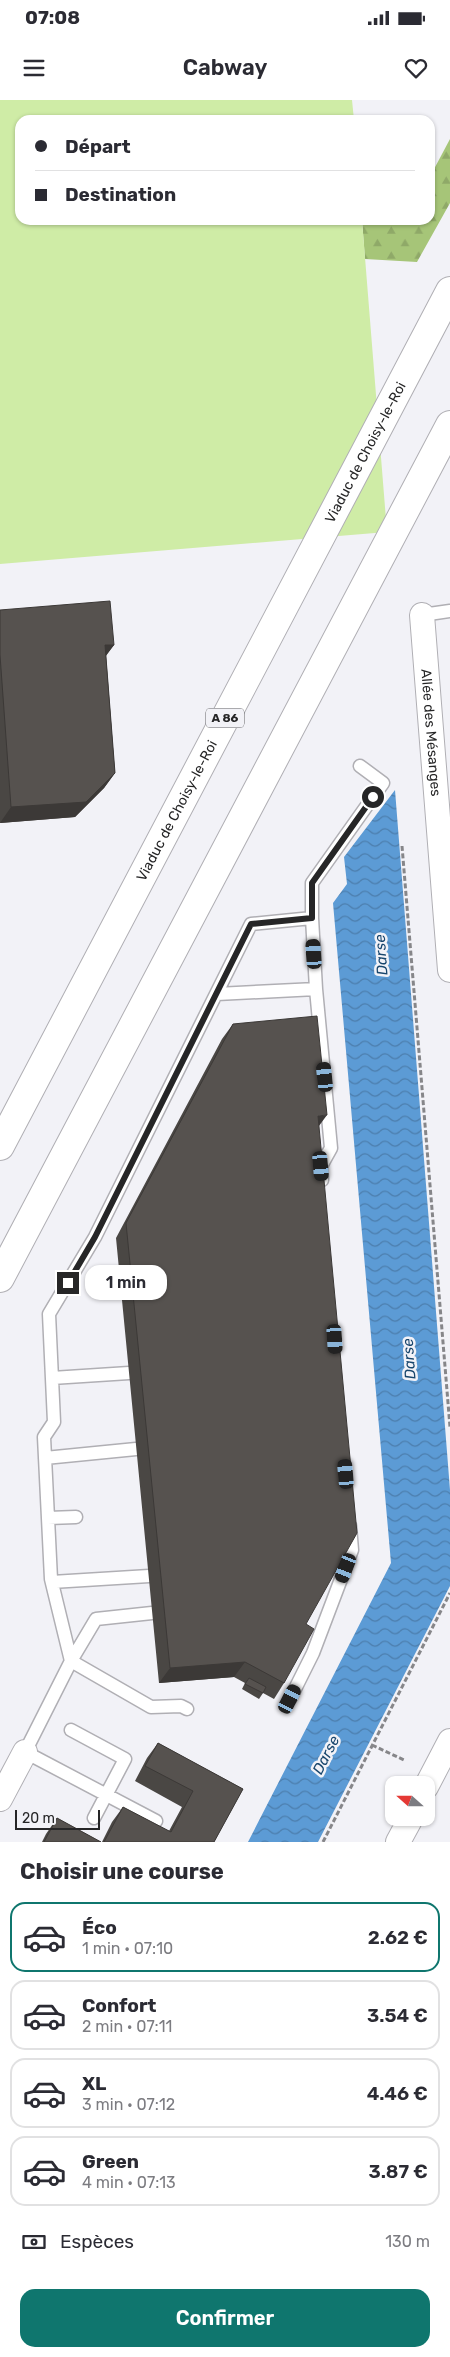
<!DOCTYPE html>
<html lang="fr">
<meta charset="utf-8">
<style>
body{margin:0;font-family:Rubik,sans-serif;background:#f2f2f3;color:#2b2b33;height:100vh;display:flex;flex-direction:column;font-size:19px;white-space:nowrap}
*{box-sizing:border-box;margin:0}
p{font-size:16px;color:#7c7c81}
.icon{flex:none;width:28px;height:28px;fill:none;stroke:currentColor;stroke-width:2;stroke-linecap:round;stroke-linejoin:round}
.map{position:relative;height:1742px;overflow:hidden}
.sheet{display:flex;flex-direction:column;background:#fff;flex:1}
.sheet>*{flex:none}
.hud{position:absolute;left:15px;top:15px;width:420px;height:110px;border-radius:15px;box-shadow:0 1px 4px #0004;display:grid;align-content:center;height:110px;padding:0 20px;background:#fff}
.needle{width:32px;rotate:291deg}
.buttons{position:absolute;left:385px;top:1676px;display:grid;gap:10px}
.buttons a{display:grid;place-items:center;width:50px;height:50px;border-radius:10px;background:#fff;box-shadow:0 1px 4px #0004;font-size:25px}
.scale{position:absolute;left:15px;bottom:12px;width:85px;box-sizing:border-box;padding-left:5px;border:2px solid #262627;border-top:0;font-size:14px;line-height:18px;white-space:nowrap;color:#262627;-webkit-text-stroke:4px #f2f2f7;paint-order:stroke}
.end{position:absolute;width:22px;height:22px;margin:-11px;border:6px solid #262627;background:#fff;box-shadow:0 0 0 2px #fff}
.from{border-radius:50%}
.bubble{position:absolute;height:35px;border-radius:15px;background:#fff;box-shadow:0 1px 4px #0004;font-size:16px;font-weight:600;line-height:35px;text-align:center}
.car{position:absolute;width:15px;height:30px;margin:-15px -8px;border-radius:6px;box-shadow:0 0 4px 1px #0007;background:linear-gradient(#222 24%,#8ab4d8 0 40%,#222 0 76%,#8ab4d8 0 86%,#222 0)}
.hud b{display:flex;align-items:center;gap:18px;height:48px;font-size:19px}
.hud b+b{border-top:1px solid #e1e1e2}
.hud i{width:12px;height:12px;background:#2b2b33}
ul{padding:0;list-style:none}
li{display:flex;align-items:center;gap:15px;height:70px;margin:0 10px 8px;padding:0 10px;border:2px solid #e1e1e2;border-radius:15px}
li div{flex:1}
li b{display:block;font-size:19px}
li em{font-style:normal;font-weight:600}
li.on{border-color:#0f766e}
li>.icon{width:45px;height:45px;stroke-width:1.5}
h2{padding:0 20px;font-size:22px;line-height:60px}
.pay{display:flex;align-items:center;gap:12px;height:55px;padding:0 20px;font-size:19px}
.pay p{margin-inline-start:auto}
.action{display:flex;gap:10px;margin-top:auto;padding:10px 20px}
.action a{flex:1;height:58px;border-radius:15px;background:#0f766e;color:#fff;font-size:20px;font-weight:600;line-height:58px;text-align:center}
.status{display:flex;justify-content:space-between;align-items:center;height:35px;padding:0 25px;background:#fff;direction:ltr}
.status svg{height:14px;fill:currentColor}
header{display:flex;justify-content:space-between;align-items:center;height:65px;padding:0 20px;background:#fff;font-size:22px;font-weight:600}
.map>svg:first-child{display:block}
</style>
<div class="status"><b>07:08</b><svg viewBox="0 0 49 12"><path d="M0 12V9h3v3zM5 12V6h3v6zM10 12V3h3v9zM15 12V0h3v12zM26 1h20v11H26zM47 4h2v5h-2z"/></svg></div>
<header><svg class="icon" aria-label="menu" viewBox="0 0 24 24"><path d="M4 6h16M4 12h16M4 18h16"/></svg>Cabway<svg class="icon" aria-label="heart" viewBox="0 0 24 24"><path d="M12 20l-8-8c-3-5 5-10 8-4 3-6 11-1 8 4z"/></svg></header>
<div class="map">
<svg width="450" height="1742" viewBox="0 0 450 1742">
<defs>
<pattern id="forest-firs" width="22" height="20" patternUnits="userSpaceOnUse" patternTransform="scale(1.25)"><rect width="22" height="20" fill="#a6c578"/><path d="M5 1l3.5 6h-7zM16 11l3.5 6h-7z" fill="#8fa968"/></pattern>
<pattern id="water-waves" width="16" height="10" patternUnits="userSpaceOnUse" patternTransform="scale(1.25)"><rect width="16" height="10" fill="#5c9bd5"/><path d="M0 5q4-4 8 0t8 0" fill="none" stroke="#4c7ead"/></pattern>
</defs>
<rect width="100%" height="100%" fill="#f2f2f7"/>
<path fill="url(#forest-firs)" d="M 450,39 L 450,103 L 417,162 L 365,159 L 362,120 L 430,120 L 430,71 L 433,71 Z"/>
<path fill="#cfeca6" d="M 0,0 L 352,0 L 354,20 L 20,20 L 20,120 L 362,120 L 387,432 L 0,464 Z"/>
<path fill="url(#water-waves)" d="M 395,690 L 450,1390 L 450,1486 L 318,1742 L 248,1742 L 391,1463 L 333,803 L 347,784 L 344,757 Z"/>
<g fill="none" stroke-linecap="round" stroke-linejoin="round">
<g stroke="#b0afb4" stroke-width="15">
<path id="lane" d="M 422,515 L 450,511
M 316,889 L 331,1048 L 321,1066 L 322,1080
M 217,894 L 316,889 L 312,818
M 52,1278 L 129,1273
M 45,1358 L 136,1349
M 48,1418 L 76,1417
M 52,1482 L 149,1476
M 71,1561 L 51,1479 L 44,1337 L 54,1322 L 49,1214 L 95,1137 L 251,824 L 312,818 L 312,783 L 383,683 L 360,666
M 71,1561 L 96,1519 L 152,1513
M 290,1599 L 313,1553 L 352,1450 L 350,1426
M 71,1630 L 125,1659 L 94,1718
M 156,1721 L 25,1652 L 71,1561 L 151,1607 L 181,1606 L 187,1609"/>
</g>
<g stroke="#b0afb4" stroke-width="26">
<g id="street">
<path id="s1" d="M 422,515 L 450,870"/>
<path d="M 426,1687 L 450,1641"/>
<path d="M 0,1699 L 25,1652"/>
<path d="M 398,1742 L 411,1718"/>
</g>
</g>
<g stroke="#b0afb4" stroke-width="30">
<g id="highway">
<path id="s2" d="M 0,1046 L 450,191"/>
<path d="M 0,1178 L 450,325"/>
</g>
</g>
<path stroke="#868689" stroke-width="3" stroke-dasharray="5 2.5" stroke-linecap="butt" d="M 402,746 L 450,1327
M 372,1645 L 404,1660
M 323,1742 L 450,1493"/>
<use href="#lane" stroke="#fff" stroke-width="12"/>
<use href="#street" stroke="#fff" stroke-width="24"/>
<use href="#highway" stroke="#fff" stroke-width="28"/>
</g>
<path fill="#4a4744" d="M 0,510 L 114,545 L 106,555 L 115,673 L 104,688 L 75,717 L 0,723 Z
M 233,924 L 319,1026 L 306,1524 L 284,1583 L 274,1599 L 263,1593 L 259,1599 L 242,1589 L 245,1583 L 234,1577 L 159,1583 L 116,1138 L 222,939 Z
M 158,1643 L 243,1689 L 214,1742 L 102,1742 L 112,1722 L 123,1707 L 169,1731 L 182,1707 L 135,1681 L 147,1658 Z
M 57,1718 L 101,1742 L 42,1742 L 46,1734 Z"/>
<path fill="#3c3937" d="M 105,545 L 114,545 L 103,560 Z
M 115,673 L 104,688 L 75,717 L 0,723 L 11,707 Z
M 327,1015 L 316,1030 L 318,1016 Z
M 245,1562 L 234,1577 L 159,1583 L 170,1568 Z"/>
<path fill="#56524f" stroke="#3c3937" d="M 110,501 L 114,545 L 105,545 L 115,673 L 86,702 L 11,707 L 0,555 L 0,510 Z
M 317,916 L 327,1015 L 318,1016 L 357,1433 L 306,1524 L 314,1529 L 284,1583 L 245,1562 L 170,1568 L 126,1123 L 233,924 Z
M 249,1578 L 266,1587 L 263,1593 L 245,1584 Z
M 158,1643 L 243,1689 L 214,1742 L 104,1742 L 123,1707 L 171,1732 L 193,1691 L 145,1666 Z
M 57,1718 L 101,1742 L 44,1742 Z"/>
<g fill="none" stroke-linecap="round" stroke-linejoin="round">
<path stroke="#262627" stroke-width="6" d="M 68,1183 L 95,1137 L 251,824 L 312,818 L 312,783 L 373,697"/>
</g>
<g text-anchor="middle" stroke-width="5" stroke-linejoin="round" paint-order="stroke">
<rect fill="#f2f2f7" stroke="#636365" stroke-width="1" x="206" y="608.5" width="38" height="19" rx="4"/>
<g font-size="12" font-weight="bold" fill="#262627">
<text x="225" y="622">A 86</text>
</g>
<g font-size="14" fill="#262627" stroke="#f2f2f7">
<text dy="5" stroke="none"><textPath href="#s2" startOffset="784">Viaduc de Choisy-le-Roi</textPath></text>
<text dy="5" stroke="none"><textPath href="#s1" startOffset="118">Allée des Mésanges</textPath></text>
<text dy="5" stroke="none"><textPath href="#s2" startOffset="379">Viaduc de Choisy-le-Roi</textPath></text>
</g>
<g font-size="15" font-style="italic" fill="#18466d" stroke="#f2f2f7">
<text transform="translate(381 855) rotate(-94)" y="5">Darse</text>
<text transform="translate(409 1259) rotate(-94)" y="5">Darse</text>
<text transform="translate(326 1655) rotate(-63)" y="5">Darse</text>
</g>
</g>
</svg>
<div class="buttons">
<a><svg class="needle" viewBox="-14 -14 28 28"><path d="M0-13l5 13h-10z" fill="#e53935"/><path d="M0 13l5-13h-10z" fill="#7c7c81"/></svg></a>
</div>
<div class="scale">20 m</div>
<i class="end from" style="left:373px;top:697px"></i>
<i class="end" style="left:68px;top:1183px"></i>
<div class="bubble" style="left:85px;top:1165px;width:82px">1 min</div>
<i class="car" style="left:314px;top:854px;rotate:356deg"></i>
<i class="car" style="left:325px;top:977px;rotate:354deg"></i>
<i class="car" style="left:321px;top:1066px;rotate:175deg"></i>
<i class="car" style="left:335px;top:1239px;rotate:176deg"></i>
<i class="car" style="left:346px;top:1374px;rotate:355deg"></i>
<i class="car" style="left:346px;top:1468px;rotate:201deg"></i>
<i class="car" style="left:290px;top:1599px;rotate:27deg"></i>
<div class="hud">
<b><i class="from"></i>Départ</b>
<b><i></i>Destination</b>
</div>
</div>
<section class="sheet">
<h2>Choisir une course</h2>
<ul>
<li class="on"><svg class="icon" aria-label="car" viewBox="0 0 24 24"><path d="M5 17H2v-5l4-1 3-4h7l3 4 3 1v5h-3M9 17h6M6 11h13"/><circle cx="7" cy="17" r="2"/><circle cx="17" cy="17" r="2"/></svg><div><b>Éco</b><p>1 min · 07:10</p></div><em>2.62 €</em></li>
<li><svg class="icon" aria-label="car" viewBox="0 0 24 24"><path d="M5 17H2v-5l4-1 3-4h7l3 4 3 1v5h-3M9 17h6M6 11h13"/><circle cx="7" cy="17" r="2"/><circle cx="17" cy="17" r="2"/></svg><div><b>Confort</b><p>2 min · 07:11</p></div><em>3.54 €</em></li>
<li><svg class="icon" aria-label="car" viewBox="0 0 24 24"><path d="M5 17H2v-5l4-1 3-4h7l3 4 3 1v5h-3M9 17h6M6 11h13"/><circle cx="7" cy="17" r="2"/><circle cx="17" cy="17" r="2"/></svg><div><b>XL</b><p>3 min · 07:12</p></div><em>4.46 €</em></li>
<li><svg class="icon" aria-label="car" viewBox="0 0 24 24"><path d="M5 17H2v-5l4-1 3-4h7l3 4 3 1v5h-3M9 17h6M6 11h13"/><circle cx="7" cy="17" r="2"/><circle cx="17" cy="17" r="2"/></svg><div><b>Green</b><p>4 min · 07:13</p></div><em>3.87 €</em></li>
</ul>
<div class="pay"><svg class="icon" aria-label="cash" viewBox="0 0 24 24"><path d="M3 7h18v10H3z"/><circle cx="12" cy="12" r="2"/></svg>Espèces<p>130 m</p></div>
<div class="action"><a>Confirmer</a></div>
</section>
